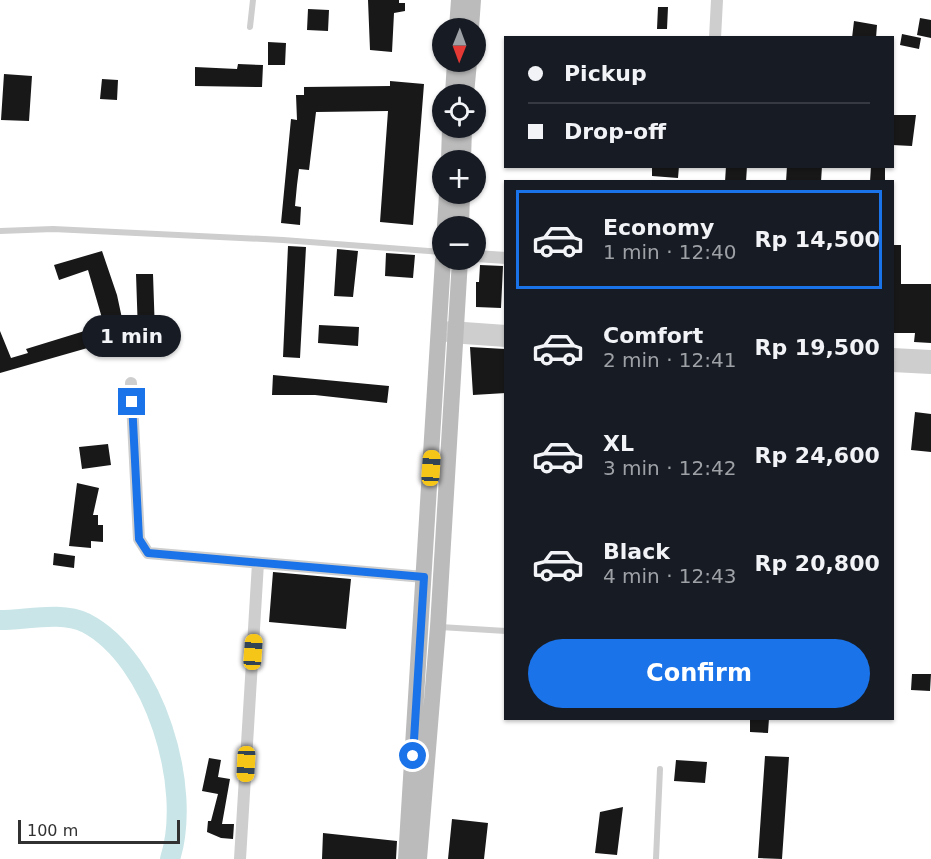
<!DOCTYPE html>
<meta charset="utf-8">
<style>
body{margin:0;font-family:"DejaVu Sans",sans-serif;background:#20242c;color:#f1f3f6;height:100vh;display:flex;flex-direction:column;font-size:22px;white-space:nowrap}
*{box-sizing:border-box;margin:0}
p{font-size:20px;color:#9ea1a6}
.icon{flex:none;width:33px;height:33px;fill:none;stroke:currentColor;stroke-width:2;stroke-linecap:round;stroke-linejoin:round}
.map{position:relative;flex:1;overflow:hidden}
.sheet{position:absolute;left:504px;top:180px;width:390px;height:540px;display:flex;flex-direction:column;background:#171b24;border-radius:0px;box-shadow:0 2px 4px #0004}
.sheet>*{flex:none}
.banner{position:absolute;left:504px;top:36px;width:390px;height:132px;border-radius:0px;box-shadow:0 2px 4px #0004;display:grid;align-content:center;height:132px;padding:0 24px;background:#171b24}
.needle{width:39px;rotate:181deg}
.fabs{position:absolute;left:432px;top:18px;display:grid;gap:12px}
.fabs a{display:grid;place-items:center;width:54px;height:54px;border-radius:50%;background:#171b24;box-shadow:0 2px 4px #0004;font-size:30px}
.scale{position:absolute;left:18px;bottom:15px;width:162px;box-sizing:border-box;padding-left:6px;border:3px solid #313131;border-top:0;font-size:16px;line-height:21px;white-space:nowrap;color:#313131;-webkit-text-stroke:4px #fff;paint-order:stroke}
.end{position:absolute;width:27px;height:27px;margin:-14px;border:8px solid #1a73e8;background:#fff;box-shadow:0 0 0 3px #fff}
.from{border-radius:50%}
.bubble{position:absolute;height:42px;border-radius:21px;background:#171b24;box-shadow:0 2px 4px #0004;font-size:20px;font-weight:700;line-height:42px;text-align:center}
.car{position:absolute;width:18px;height:36px;margin:-18px -9px;border-radius:8px;box-shadow:0 0 4px 2px #0007;background:linear-gradient(#f5c518 24%,#345 0 40%,#f5c518 0 76%,#345 0 86%,#f5c518 0)}
.banner b{display:flex;align-items:center;gap:21px;height:57px;font-size:22px}
.banner b+b{border-top:2px solid #363941}
.banner i{width:15px;height:15px;background:#f1f3f6}
ul{padding:10px 0 0;list-style:none}
li{display:flex;align-items:center;gap:18px;height:99px;margin:0 12px 9px;padding:0 12px;border:3px solid transparent;border-radius:0px}
li div{flex:1}
li b{display:block;font-size:22px}
li em{font-style:normal;font-weight:700}
li.current{border-color:#1a73e8}
li>.icon{width:54px;height:54px;stroke-width:1.5}
.button{display:flex;gap:12px;margin-top:auto;padding:12px 24px}
.button a{flex:1;height:69px;border-radius:36px;background:#1a73e8;color:#fff;font-size:24px;font-weight:700;line-height:69px;text-align:center}
.map>svg:first-child{display:block}
</style>
<div class="map">
<svg width="931" height="859" viewBox="0 0 931 859">
<rect width="100%" height="100%" fill="#fff"/>
<g fill="none" stroke-linecap="round" stroke-linejoin="round">
<path stroke="#c9e5e7" stroke-width="20" d="M 0,620 C 27,620 61,611 86,623 C 155,659 193,788 170,859"/>
</g>
<path fill="#181818" d="M 368,0 L 399,0 L 399,3 L 405,3 L 405,11 L 394,13 L 392,52 L 370,50 Z
M 658,7 L 668,7 L 667,29 L 657,29 Z
M 308,9 L 329,10 L 328,31 L 307,30 Z
M 920,18 L 931,20 L 931,38 L 917,35 Z
M 854,21 L 877,25 L 876,38 L 852,38 Z
M 902,34 L 921,38 L 919,49 L 900,45 Z
M 268,42 L 286,43 L 285,65 L 268,65 Z
M 238,64 L 263,65 L 262,87 L 195,86 L 195,67 L 237,69 Z
M 4,74 L 32,76 L 29,121 L 1,120 Z
M 102,79 L 118,80 L 117,100 L 100,99 Z
M 390,81 L 424,84 L 413,225 L 380,222 L 388,111 L 316,112 L 309,170 L 299,169 L 297,185 L 295,206 L 301,207 L 300,225 L 281,223 L 291,119 L 297,120 L 296,95 L 304,95 L 304,87 L 390,86 Z
M 892,115 L 916,115 L 912,146 L 892,145 Z
M 652,166 L 679,166 L 678,178 L 652,176 Z
M 726,166 L 747,166 L 746,182 L 725,182 Z
M 787,166 L 822,166 L 821,182 L 786,182 Z
M 871,166 L 885,166 L 885,182 L 870,182 Z
M 892,245 L 901,245 L 901,284 L 931,284 L 931,343 L 914,342 L 915,333 L 892,333 Z
M 288,246 L 306,247 L 300,358 L 283,357 Z
M 337,249 L 358,251 L 353,297 L 334,296 Z
M 102,251 L 117,295 L 126,337 L 0,373 L 0,331 L 11,358 L 28,353 L 26,349 L 104,325 L 88,270 L 59,280 L 54,265 Z
M 386,253 L 415,255 L 413,278 L 385,276 Z
M 480,265 L 503,266 L 501,308 L 476,307 L 476,282 L 479,282 Z
M 136,274 L 153,274 L 155,333 L 138,333 Z
M 319,325 L 359,327 L 358,346 L 318,343 Z
M 470,347 L 505,349 L 506,393 L 473,395 Z
M 273,375 L 389,386 L 387,403 L 315,395 L 272,395 Z
M 915,412 L 931,414 L 931,452 L 911,450 Z
M 108,444 L 111,465 L 82,469 L 79,447 Z
M 77,483 L 99,488 L 93,515 L 98,515 L 98,525 L 103,525 L 103,542 L 91,541 L 91,548 L 69,546 Z
M 54,553 L 75,556 L 74,568 L 53,565 Z
M 273,572 L 351,579 L 346,629 L 269,622 Z
M 912,674 L 931,674 L 930,691 L 911,690 Z
M 750,718 L 769,718 L 768,733 L 750,732 Z
M 765,756 L 789,757 L 782,859 L 758,858 Z
M 209,758 L 221,760 L 218,777 L 230,779 L 222,824 L 234,824 L 233,839 L 221,838 L 207,832 L 208,821 L 211,821 L 218,794 L 202,791 Z
M 676,760 L 707,762 L 705,783 L 674,781 Z
M 623,807 L 617,855 L 595,853 L 600,812 Z
M 452,819 L 488,823 L 484,859 L 448,859 Z
M 323,833 L 397,841 L 396,859 L 322,859 Z"/>
<g fill="none" stroke-linecap="round" stroke-linejoin="round">
<path stroke="#cecece" stroke-width="6" d="M 250,27 L 253,0
M 0,231 L 53,229 L 283,240 L 442,252
M 440,627 L 506,631
M 656,859 L 660,769"/>
<path stroke="#cecece" stroke-width="12" d="M 715,38 L 717,0
M 476,256 L 506,258
M 450,327 L 506,331
M 450,337 L 506,341
M 892,354 L 931,356
M 892,366 L 931,368
M 131,383 L 139,539 L 148,553 L 424,577
M 240,859 L 258,563"/>
<path stroke="#bbb" stroke-width="16" d="M 457,28 L 459,0
M 471,28 L 473,0
M 453,94 L 455,62
M 466,94 L 469,62
M 449,160 L 450,128
M 463,160 L 464,128
M 445,226 L 447,194
M 461,226 L 462,194
M 406,859 L 443,260
M 419,859 L 438,627 L 460,260"/>
</g>
<g fill="none" stroke-linecap="round" stroke-linejoin="round">
<path stroke="#1a73e8" stroke-width="8" d="M 132,402 L 139,539 L 148,553 L 424,577 L 413,756"/>
</g>
</svg>
<div class="fabs">
<a><svg class="needle" viewBox="-14 -14 28 28"><path d="M0-13l5 13h-10z" fill="#e53935"/><path d="M0 13l5-13h-10z" fill="#9ea1a6"/></svg></a>
<a><svg class="icon" aria-label="locate" viewBox="0 0 24 24"><circle cx="12" cy="12" r="6"/><path d="M12 2v4M12 18v4M2 12h4M18 12h4"/></svg></a>
<a>+</a>
<a>−</a>
</div>
<div class="scale">100 m</div>
<i class="end from" style="left:413px;top:756px"></i>
<i class="end" style="left:132px;top:402px"></i>
<div class="bubble" style="left:82px;top:315px;width:99px">1 min</div>
<i class="car" style="left:431px;top:468px;rotate:4deg"></i>
<i class="car" style="left:253px;top:652px;rotate:4deg"></i>
<i class="car" style="left:246px;top:764px;rotate:183deg"></i>
<div class="banner">
<b><i class="from"></i>Pickup</b>
<b><i></i>Drop-off</b>
</div>
<section class="sheet">
<ul>
<li class="current"><svg class="icon" aria-label="car" viewBox="0 0 24 24"><path d="M5 17H2v-5l4-1 3-4h7l3 4 3 1v5h-3M9 17h6M6 11h13"/><circle cx="7" cy="17" r="2"/><circle cx="17" cy="17" r="2"/></svg><div><b>Economy</b><p>1 min · 12:40</p></div><em>Rp 14,500</em></li>
<li><svg class="icon" aria-label="car" viewBox="0 0 24 24"><path d="M5 17H2v-5l4-1 3-4h7l3 4 3 1v5h-3M9 17h6M6 11h13"/><circle cx="7" cy="17" r="2"/><circle cx="17" cy="17" r="2"/></svg><div><b>Comfort</b><p>2 min · 12:41</p></div><em>Rp 19,500</em></li>
<li><svg class="icon" aria-label="car" viewBox="0 0 24 24"><path d="M5 17H2v-5l4-1 3-4h7l3 4 3 1v5h-3M9 17h6M6 11h13"/><circle cx="7" cy="17" r="2"/><circle cx="17" cy="17" r="2"/></svg><div><b>XL</b><p>3 min · 12:42</p></div><em>Rp 24,600</em></li>
<li><svg class="icon" aria-label="car" viewBox="0 0 24 24"><path d="M5 17H2v-5l4-1 3-4h7l3 4 3 1v5h-3M9 17h6M6 11h13"/><circle cx="7" cy="17" r="2"/><circle cx="17" cy="17" r="2"/></svg><div><b>Black</b><p>4 min · 12:43</p></div><em>Rp 20,800</em></li>
</ul>
<div class="button"><a>Confirm</a></div>
</section>
</div>
